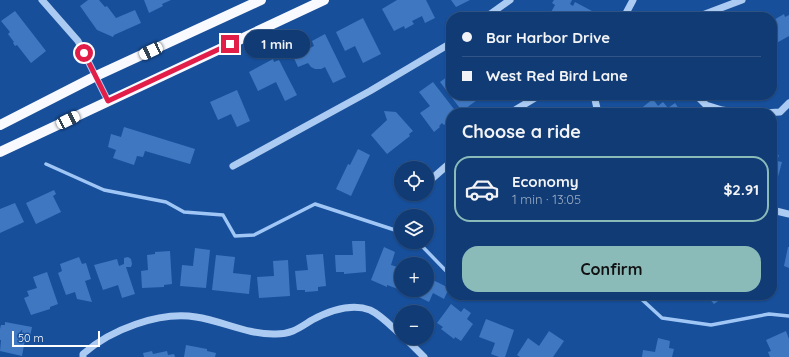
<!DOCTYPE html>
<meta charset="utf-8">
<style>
body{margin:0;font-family:Quicksand,sans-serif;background:#1e467c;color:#f1f3f6;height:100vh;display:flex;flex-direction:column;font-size:15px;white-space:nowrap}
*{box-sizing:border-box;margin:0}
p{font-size:13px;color:#9cadc5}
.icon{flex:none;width:22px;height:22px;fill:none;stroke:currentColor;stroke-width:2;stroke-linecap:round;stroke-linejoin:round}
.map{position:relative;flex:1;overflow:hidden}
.side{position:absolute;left:446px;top:108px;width:331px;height:192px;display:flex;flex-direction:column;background:#113b74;border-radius:16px;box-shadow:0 1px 3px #0004,0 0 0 1px #305586}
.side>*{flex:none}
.banner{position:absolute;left:446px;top:12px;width:331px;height:88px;border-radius:16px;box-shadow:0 1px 3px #0004,0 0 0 1px #305586;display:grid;align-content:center;height:88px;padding:0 16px;background:#113b74}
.controls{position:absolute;left:394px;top:161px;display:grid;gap:8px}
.controls a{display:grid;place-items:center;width:40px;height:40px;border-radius:50%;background:#113b74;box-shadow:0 1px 3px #0004,0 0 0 1px #305586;font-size:20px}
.scale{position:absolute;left:12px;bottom:10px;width:88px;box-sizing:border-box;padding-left:4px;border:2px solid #fff;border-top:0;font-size:11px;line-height:14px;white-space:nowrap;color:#fff;-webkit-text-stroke:3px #174f9b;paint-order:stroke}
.end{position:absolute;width:18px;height:18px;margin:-9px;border:5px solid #e11d48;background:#fff;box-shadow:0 0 0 2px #fff}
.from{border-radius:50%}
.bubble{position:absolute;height:28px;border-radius:14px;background:#113b74;box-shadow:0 1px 3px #0004,0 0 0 1px #305586;font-size:13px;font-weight:800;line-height:28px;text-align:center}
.car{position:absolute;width:12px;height:24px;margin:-12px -6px;border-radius:5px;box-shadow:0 0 3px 1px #0007;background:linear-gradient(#fff 24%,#345 0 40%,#fff 0 76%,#345 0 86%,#fff 0)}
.banner b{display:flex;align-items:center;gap:14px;height:38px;font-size:15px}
.banner b+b{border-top:1px solid #305586}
.banner i{width:10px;height:10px;background:#f1f3f6}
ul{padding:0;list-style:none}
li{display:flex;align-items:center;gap:12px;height:66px;margin:0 8px 6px;padding:0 8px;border:2px solid transparent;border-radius:16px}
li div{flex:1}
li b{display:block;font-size:15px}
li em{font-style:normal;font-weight:800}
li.active{border-color:#8bbbb9}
li>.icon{width:36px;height:36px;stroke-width:1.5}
h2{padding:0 16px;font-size:18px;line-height:48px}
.cta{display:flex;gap:8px;margin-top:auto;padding:8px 16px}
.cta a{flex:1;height:46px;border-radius:16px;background:#8bbbb9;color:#111;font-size:16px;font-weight:800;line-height:46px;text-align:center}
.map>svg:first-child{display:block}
</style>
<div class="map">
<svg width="789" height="357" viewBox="0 0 789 357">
<rect width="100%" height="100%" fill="#174f9b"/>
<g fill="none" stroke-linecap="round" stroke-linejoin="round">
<path stroke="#9fc6f5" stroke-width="3.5" d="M 46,164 L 104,190 L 166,202 L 184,212 L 223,215 L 235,236 L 254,235 L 315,204 L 401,232
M 418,242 L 451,276
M 470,295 L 496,298 L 510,295
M 637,295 L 662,318 L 711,325 L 769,314 L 789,316"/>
</g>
<path fill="#3f78c1" d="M 88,0 L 99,0 L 105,7 L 107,6 L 116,18 L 135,10 L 141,23 L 114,35 L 113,37 L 97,30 L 80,6 Z
M 144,0 L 171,0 L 162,4 L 163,6 L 149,13 Z
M 397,0 L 426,0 L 435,18 L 425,23 L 422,16 L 412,21 L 414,24 L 405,29 L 404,26 L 394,31 L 382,9 Z
M 451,0 L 470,0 L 456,7 Z
M 554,0 L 572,0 L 570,4 L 573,6 L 575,2 L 592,11 L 588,17 L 554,17 L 550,14 L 555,5 L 552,3 Z
M 15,11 L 46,51 L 31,63 L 17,45 L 15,46 L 13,43 L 14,42 L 8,34 L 10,32 L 1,21 Z
M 784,14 L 785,17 L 789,15 L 789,36 L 773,45 L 772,21 Z
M 363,18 L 381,54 L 363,63 L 355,46 L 345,51 L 336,32 Z
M 325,34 L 346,77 L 333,83 L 325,67 L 321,69 L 315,69 L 311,67 L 308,63 L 298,67 L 293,56 L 314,46 L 312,41 Z
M 273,59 L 274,62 L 279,60 L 297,95 L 285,101 L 276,82 L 258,91 L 249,72 Z
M 451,74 L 451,95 L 478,95 L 480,98 L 462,111 L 440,82 Z
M 433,82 L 457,113 L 451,113 L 451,120 L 444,125 L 442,123 L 439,126 L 440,127 L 434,132 L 420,113 L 430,106 L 419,92 Z
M 237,90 L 250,121 L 237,127 L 231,114 L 218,120 L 210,102 Z
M 653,99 L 658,106 L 663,102 L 668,108 L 675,103 L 682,113 L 641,113 L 639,110 Z
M 384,111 L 396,112 L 413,131 L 409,134 L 410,136 L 387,154 L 371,135 L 387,120 Z
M 124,127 L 195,149 L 190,164 L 145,151 L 143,157 L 137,156 L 134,165 L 113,158 L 116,150 L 108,147 L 111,134 L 121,137 Z
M 358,149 L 370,155 L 351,196 L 336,189 L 348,164 L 350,165 Z
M 772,154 L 779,155 L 777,161 L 782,162 L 776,184 L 772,183 Z
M 54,190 L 56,194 L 53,196 L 61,212 L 36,224 L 26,203 Z
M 15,203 L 24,222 L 0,233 L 0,209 Z
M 352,241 L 365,241 L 366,272 L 344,274 L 344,272 L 336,272 L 335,255 L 353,255 Z
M 384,247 L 395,252 L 391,265 L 401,268 L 401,282 L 398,289 L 387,285 L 387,287 L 371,280 Z
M 788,247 L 789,247 L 789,268 L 784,266 Z
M 195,248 L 210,250 L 206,288 L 180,286 L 182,265 L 193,266 Z
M 170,251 L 172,284 L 164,285 L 164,287 L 142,288 L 141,271 L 148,270 L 147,255 L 155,254 L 155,252 Z
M 323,254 L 326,286 L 318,287 L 318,291 L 305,292 L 305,290 L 297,290 L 295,271 L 308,270 L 306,255 Z
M 216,255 L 235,257 L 233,273 L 251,275 L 249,294 L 212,290 Z
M 79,257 L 82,264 L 86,263 L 91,279 L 85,281 L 92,302 L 77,299 L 75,292 L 66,295 L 58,273 L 62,271 L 60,264 Z
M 128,257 L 131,259 L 132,264 L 131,267 L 126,267 L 135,294 L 122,298 L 118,285 L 103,290 L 94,265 L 117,259 L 119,266 L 124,264 L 124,258 Z
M 288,260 L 290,296 L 259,298 L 257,277 L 274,276 L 273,261 Z
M 47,272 L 58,304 L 50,307 L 50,309 L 31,315 L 24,298 L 29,296 L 27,291 L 37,288 L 33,277 Z
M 427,277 L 449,288 L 444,299 L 433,293 L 429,302 L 409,292 L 410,290 L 427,290 Z
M 706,295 L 726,295 L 714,304 Z
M 451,304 L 461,312 L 464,308 L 471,313 L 467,319 L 473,324 L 461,341 L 455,337 L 454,339 L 441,329 L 443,327 L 437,323 Z
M 486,319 L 514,330 L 505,357 L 499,357 L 491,354 L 495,343 L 479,337 Z
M 5,322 L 32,327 L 29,341 L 25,340 L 22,356 L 0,351 L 1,340 L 0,340 L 0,329 L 1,325 L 5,325 Z
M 549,331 L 564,341 L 553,357 L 520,357 L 517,355 L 528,338 L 539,346 Z
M 786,331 L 789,339 L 789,357 L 770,357 L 768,352 L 771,351 L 766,340 Z
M 658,338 L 670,341 L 669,348 L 674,349 L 672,357 L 642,357 L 643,350 L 655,352 Z
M 186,345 L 207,349 L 207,351 L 216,353 L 215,357 L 184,357 Z
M 152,351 L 153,354 L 167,351 L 168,355 L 174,354 L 175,357 L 144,357 L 143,353 Z"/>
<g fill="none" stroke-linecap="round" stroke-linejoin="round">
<path stroke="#accbf2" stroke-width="7" d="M 42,0 L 78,41 L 108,101
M 486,17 L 510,0
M 624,17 L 633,0
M 697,17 L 742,0
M 594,95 L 598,113
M 696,95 L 706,105 L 722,110 L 743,113
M 510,113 L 540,95
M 761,113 L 780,112 L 789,103
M 233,166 L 370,91 L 451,43
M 427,183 L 451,162
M 772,210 L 789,214
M 405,338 L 424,357
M 83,357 L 83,354 C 110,330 159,311 196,317 C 223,321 248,335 276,334 C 292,334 299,328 312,320 C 329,311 351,303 370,310 C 381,315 392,327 401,335"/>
<path stroke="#f8faff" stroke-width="10" d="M 0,125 L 96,76 L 261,0
M 0,152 L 324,0"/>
</g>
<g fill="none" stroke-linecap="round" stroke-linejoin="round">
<path stroke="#e11d48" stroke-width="5" d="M 84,53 L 108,101 L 230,44"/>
</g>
</svg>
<div class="controls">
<a><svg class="icon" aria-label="locate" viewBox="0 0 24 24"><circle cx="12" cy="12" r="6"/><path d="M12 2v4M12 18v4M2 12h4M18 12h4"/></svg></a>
<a><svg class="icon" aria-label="layers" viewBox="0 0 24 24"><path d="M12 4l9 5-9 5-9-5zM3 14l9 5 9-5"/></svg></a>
<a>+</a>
<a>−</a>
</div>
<div class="scale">50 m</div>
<i class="end from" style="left:84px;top:53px"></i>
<i class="end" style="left:230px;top:44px"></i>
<div class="bubble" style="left:244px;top:30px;width:66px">1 min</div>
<i class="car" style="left:151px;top:51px;rotate:245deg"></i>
<i class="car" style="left:68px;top:120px;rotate:64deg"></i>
<div class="banner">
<b><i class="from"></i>Bar Harbor Drive</b>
<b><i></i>West Red Bird Lane</b>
</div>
<section class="side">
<h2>Choose a ride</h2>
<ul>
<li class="active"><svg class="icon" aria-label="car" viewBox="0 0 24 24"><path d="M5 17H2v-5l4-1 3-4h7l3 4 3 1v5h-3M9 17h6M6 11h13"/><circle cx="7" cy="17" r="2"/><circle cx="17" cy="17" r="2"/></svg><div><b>Economy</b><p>1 min · 13:05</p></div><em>$2.91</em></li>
</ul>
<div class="cta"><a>Confirm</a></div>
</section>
</div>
